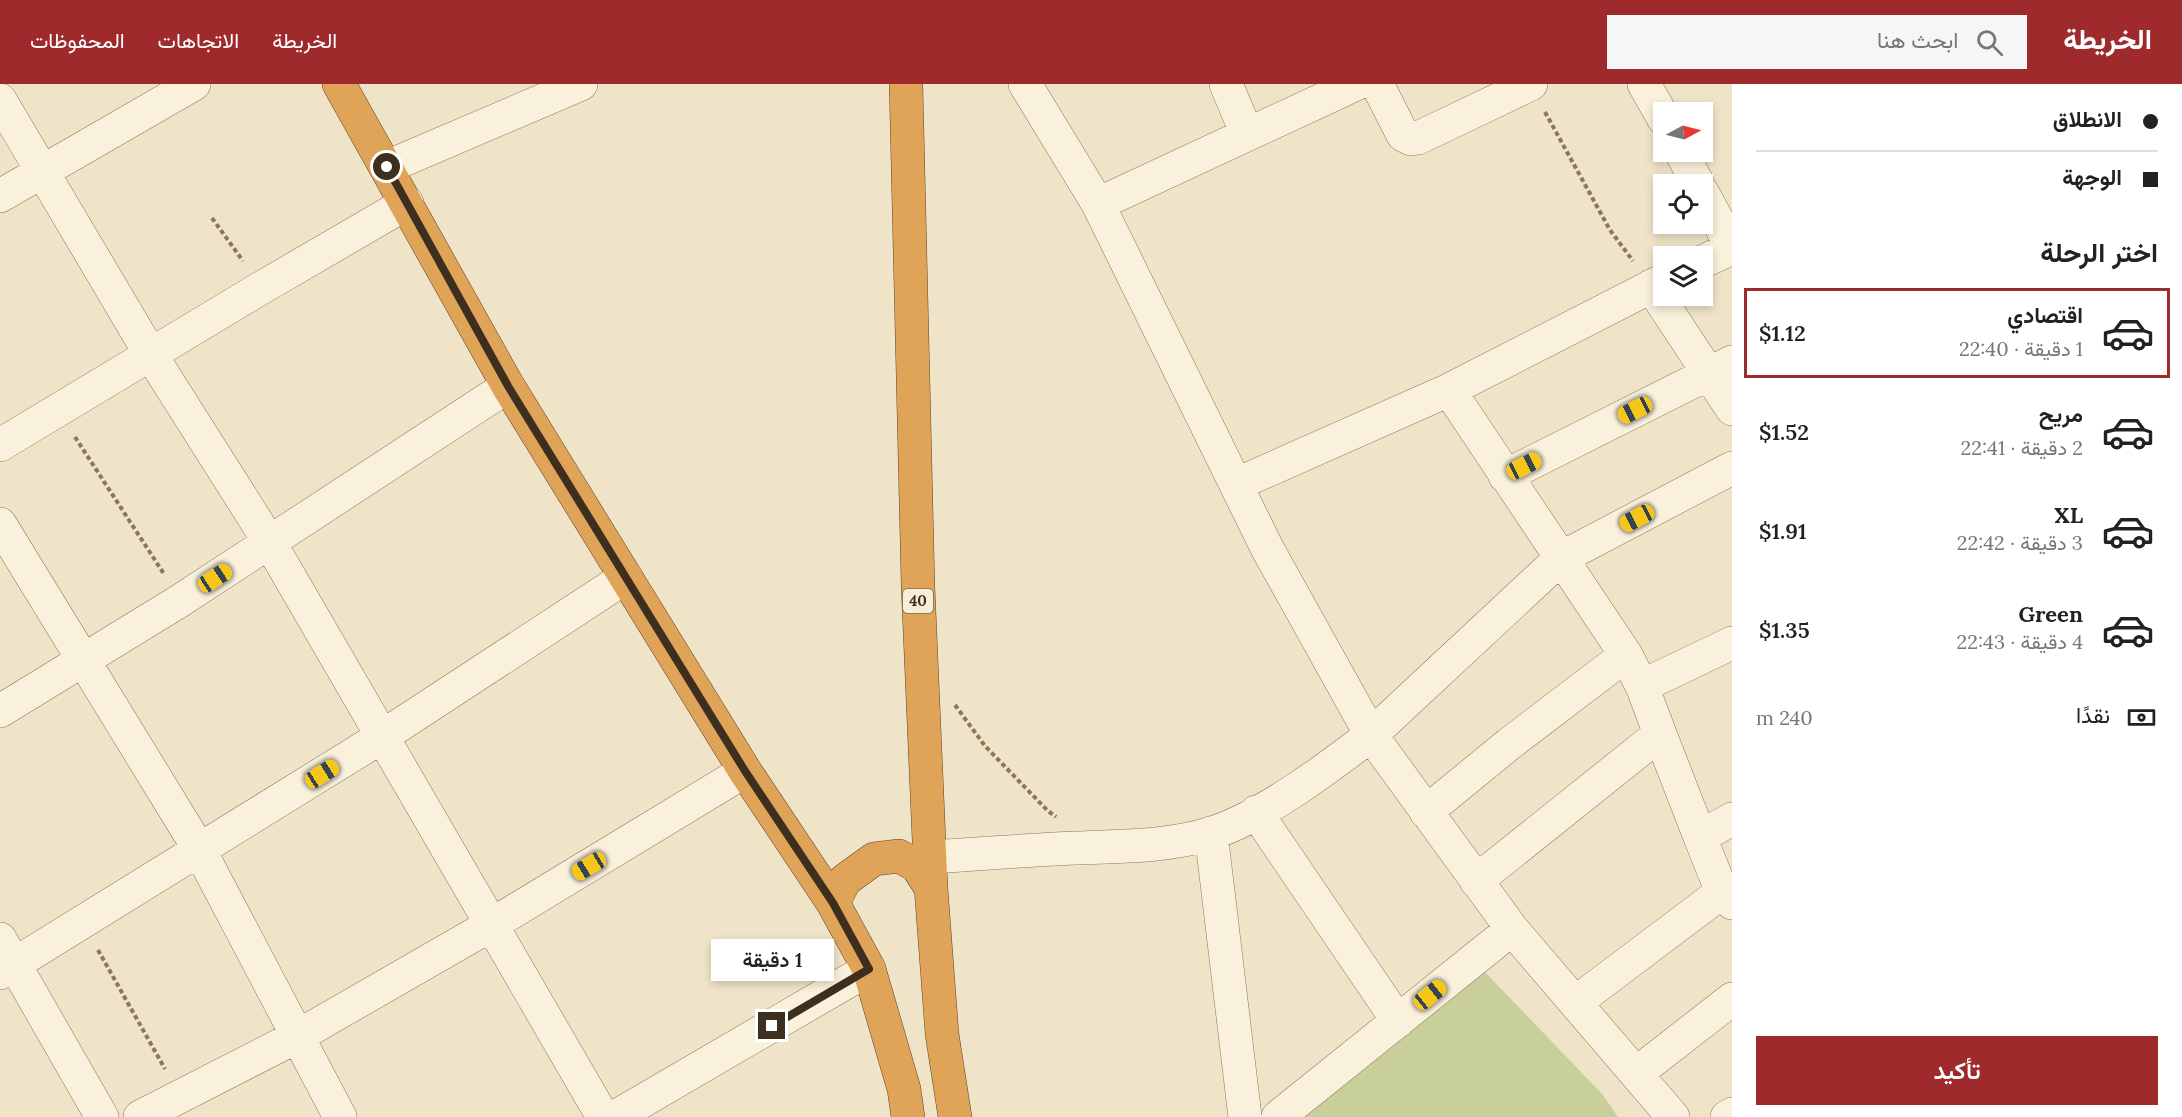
<!DOCTYPE html>
<html lang="ar">
<meta charset="utf-8">
<style>
body{margin:0;font-family:Lora,Vazirmatn,serif;background:#f6f6f6;color:#222;direction:rtl;height:100vh;display:flex;flex-direction:column;font-size:22px;white-space:nowrap}
*{box-sizing:border-box;margin:0}
p{font-size:20px;color:#767676}
.icon{flex:none;width:33px;height:33px;fill:none;stroke:currentColor;stroke-width:2;stroke-linecap:round;stroke-linejoin:round}
.map{position:relative;flex:1;overflow:hidden;direction:ltr}
.sheet{display:flex;flex-direction:column;background:#fff;width:450px}
.sheet>*{flex:none}
.hud{display:grid;align-content:center;height:132px;padding:0 24px;background:#fff}
.needle{width:39px;rotate:83deg}
.fabs{position:absolute;left:1653px;top:18px;display:grid;gap:12px}
.fabs a{display:grid;place-items:center;width:60px;height:60px;border-radius:0px;background:#fff;box-shadow:0 3px 9px #0003;font-size:30px}
.end{position:absolute;width:27px;height:27px;margin:-14px;border:8px solid #3d2e20;background:#fff;box-shadow:0 0 0 3px #fff}
.from{border-radius:50%}
.bubble{position:absolute;height:42px;border-radius:0px;background:#fff;box-shadow:0 3px 9px #0003;font-size:20px;font-weight:600;line-height:42px;text-align:center;direction:rtl}
.car{position:absolute;width:18px;height:36px;margin:-18px -9px;border-radius:8px;box-shadow:0 0 4px 2px #0007;background:linear-gradient(#f5c518 24%,#345 0 40%,#f5c518 0 76%,#345 0 86%,#f5c518 0)}
.hud b{display:flex;align-items:center;gap:21px;height:57px;font-size:22px}
.hud b+b{border-top:2px solid #e0e0e0}
.hud i{width:15px;height:15px;background:#222}
ul{padding:0;list-style:none}
li{display:flex;align-items:center;gap:18px;height:90px;margin:0 12px 9px;padding:0 12px;border:3px solid transparent;border-radius:0px}
li div{flex:1}
li b{display:block;font-size:22px}
li em{font-style:normal;font-weight:600}
li.on{border-color:#9e2a2b}
li>.icon{width:54px;height:54px;stroke-width:1.5}
h2{padding:0 24px;font-size:27px;line-height:72px}
.pay{display:flex;align-items:center;gap:15px;height:66px;padding:0 24px;font-size:22px}
.pay p{margin-inline-start:auto}
.action{display:flex;gap:12px;margin-top:auto;padding:12px 24px}
.action a{flex:1;height:69px;border-radius:0px;background:#9e2a2b;color:#fff;font-size:24px;font-weight:600;line-height:69px;text-align:center}
header{display:flex;align-items:center;gap:36px;box-sizing:border-box;height:84px;padding:0 30px;background:#9e2a2b;color:#fff}
header strong{font-size:28px}
nav{display:flex;gap:33px;margin-inline-start:auto;font-size:21px}
.search{width:420px;height:54px;background:#f6f6f6;display:flex;align-items:center;gap:15px;box-sizing:border-box;padding:0 21px;border-radius:0px;color:#767676;font-size:22px}
main{display:flex;flex:1;min-height:0}
.map>svg:first-child{display:block}
</style>
<header>
<strong>الخريطة</strong>
<div class="search"><svg class="icon" aria-label="search" viewBox="0 0 24 24"><circle cx="10" cy="10" r="6"/><path d="M15 15l6 6"/></svg>ابحث هنا</div>
<nav><a>الخريطة</a><a>الاتجاهات</a><a>المحفوظات</a></nav>
</header>
<main>
<section class="sheet">
<div class="hud">
<b><i class="from"></i>الانطلاق</b>
<b><i></i>الوجهة</b>
</div>
<h2>اختر الرحلة</h2>
<ul>
<li class="on"><svg class="icon" aria-label="car" viewBox="0 0 24 24"><path d="M5 17H2v-5l4-1 3-4h7l3 4 3 1v5h-3M9 17h6M6 11h13"/><circle cx="7" cy="17" r="2"/><circle cx="17" cy="17" r="2"/></svg><div><b>اقتصادي</b><p>1 دقيقة · 22:40</p></div><em>$1.12</em></li>
<li><svg class="icon" aria-label="car" viewBox="0 0 24 24"><path d="M5 17H2v-5l4-1 3-4h7l3 4 3 1v5h-3M9 17h6M6 11h13"/><circle cx="7" cy="17" r="2"/><circle cx="17" cy="17" r="2"/></svg><div><b>مريح</b><p>2 دقيقة · 22:41</p></div><em>$1.52</em></li>
<li><svg class="icon" aria-label="car" viewBox="0 0 24 24"><path d="M5 17H2v-5l4-1 3-4h7l3 4 3 1v5h-3M9 17h6M6 11h13"/><circle cx="7" cy="17" r="2"/><circle cx="17" cy="17" r="2"/></svg><div><b>XL</b><p>3 دقيقة · 22:42</p></div><em>$1.91</em></li>
<li><svg class="icon" aria-label="car" viewBox="0 0 24 24"><path d="M5 17H2v-5l4-1 3-4h7l3 4 3 1v5h-3M9 17h6M6 11h13"/><circle cx="7" cy="17" r="2"/><circle cx="17" cy="17" r="2"/></svg><div><b>Green</b><p>4 دقيقة · 22:43</p></div><em>$1.35</em></li>
</ul>
<div class="pay"><svg class="icon" aria-label="cash" viewBox="0 0 24 24"><path d="M3 7h18v10H3z"/><circle cx="12" cy="12" r="2"/></svg>نقدًا<p>240 m</p></div>
<div class="action"><a>تأكيد</a></div>
</section>
<div class="map">
<svg width="1732" height="1033" viewBox="0 0 1732 1033">
<rect width="100%" height="100%" fill="#f0e4c8"/>
<path fill="#c9cf9b" d="M 1485,888 L 1603,1011 L 1618,1033 L 1285,1033 Z"/>
<g fill="none" stroke-linecap="round" stroke-linejoin="round">
<g stroke="#8d765c" stroke-width="34">
<path id="street" d="M 1025,0 L 1098,120 L 1267,464 L 1371,651 L 1512,845 L 1673,1033
M 1226,0 L 1247,50
M 1377,0 L 1403,51 L 1411,55 L 1418,54 L 1531,0
M 1644,0 L 1664,35
M 0,16 L 151,271 L 270,459 L 603,1033
M 1681,68 L 1698,100
M 387,83 L 581,0
M 1702,108 L 1732,163
M 0,112 L 194,0
M 1098,120 L 1356,0
M 1702,178 L 1732,164
M 1651,202 L 1732,325
M 1449,306 L 1626,571 L 1642,602 L 1660,650
M 0,361 L 261,204 L 407,119
M 1505,392 L 1732,278
M 1237,400 L 1449,306 L 1664,196
M 0,440 L 199,765 L 340,1033
M 1642,602 L 1732,559
M 0,627 L 178,518 L 508,302
M 1256,728 L 1398,937
M 1426,728 L 1509,660 L 1626,571
M 1732,735 L 1700,753 L 1722,808 L 1732,819
M 1211,749 L 1245,1033
M 930,773 C 978,770 1027,766 1076,764 C 1121,762 1168,763 1212,749 C 1263,733 1328,684 1371,651 L 1561,474 L 1732,384
M 1476,797 L 1660,650 L 1700,753
M 0,855 L 102,1033
M 0,889 L 383,652 L 626,493
M 1576,918 L 1722,808
M 1637,989 L 1732,915
M 140,1033 L 298,952 L 491,841 L 745,687
M 615,1033 L 869,885
M 1278,1033 L 1512,845
M 1727,1033 L 1732,1030"/>
</g>
<g stroke="#5b4430" stroke-width="34">
<path id="highway" d="M 339,0 L 508,302 L 745,687 L 833,819 L 869,885 L 904,1005 L 908,1033
M 906,0 L 918,502 L 931,804 L 942,950 L 955,1033
M 833,819 L 845,796 L 874,775 L 899,772 L 917,782 L 931,804"/>
</g>
<path stroke="#8d765c" stroke-width="4" stroke-dasharray="4.5 3" stroke-linecap="butt" d="M 1545,28 L 1610,146 L 1633,177
M 212,134 L 243,177
M 75,353 L 164,490
M 955,621 L 985,662 L 1047,726 L 1056,733
M 98,866 L 165,985"/>
<use href="#street" stroke="#faf1dc" stroke-width="33"/>
<use href="#highway" stroke="#e0a458" stroke-width="33"/>
</g>
<g fill="none" stroke-linecap="round" stroke-linejoin="round">
<path stroke="#3d2e20" stroke-width="8" d="M 387,83 L 508,302 L 745,687 L 833,819 L 869,885 L 772,942"/>
</g>
<g text-anchor="middle" stroke-width="4.5" stroke-linejoin="round" paint-order="stroke">
<rect fill="#f7eed8" stroke="#756857" stroke-width="1.5" x="903" y="505" width="30" height="24" rx="4.5"/>
<g font-size="15" font-weight="bold" fill="#3d2e20">
<text x="918" y="522">40</text>
</g>
</g>
</svg>
<div class="fabs">
<a><svg class="needle" viewBox="-14 -14 28 28"><path d="M0-13l5 13h-10z" fill="#e53935"/><path d="M0 13l5-13h-10z" fill="#767676"/></svg></a>
<a><svg class="icon" aria-label="locate" viewBox="0 0 24 24"><circle cx="12" cy="12" r="6"/><path d="M12 2v4M12 18v4M2 12h4M18 12h4"/></svg></a>
<a><svg class="icon" aria-label="layers" viewBox="0 0 24 24"><path d="M12 4l9 5-9 5-9-5zM3 14l9 5 9-5"/></svg></a>
</div>
<i class="end from" style="left:387px;top:83px"></i>
<i class="end" style="left:772px;top:942px"></i>
<div class="bubble" style="left:711px;top:855px;width:123px">1 دقيقة</div>
<i class="car" style="left:1635px;top:326px;rotate:243deg"></i>
<i class="car" style="left:1524px;top:382px;rotate:63deg"></i>
<i class="car" style="left:1637px;top:434px;rotate:242deg"></i>
<i class="car" style="left:215px;top:494px;rotate:57deg"></i>
<i class="car" style="left:322px;top:690px;rotate:58deg"></i>
<i class="car" style="left:589px;top:782px;rotate:239deg"></i>
<i class="car" style="left:1430px;top:911px;rotate:51deg"></i>
</div>
</main>
